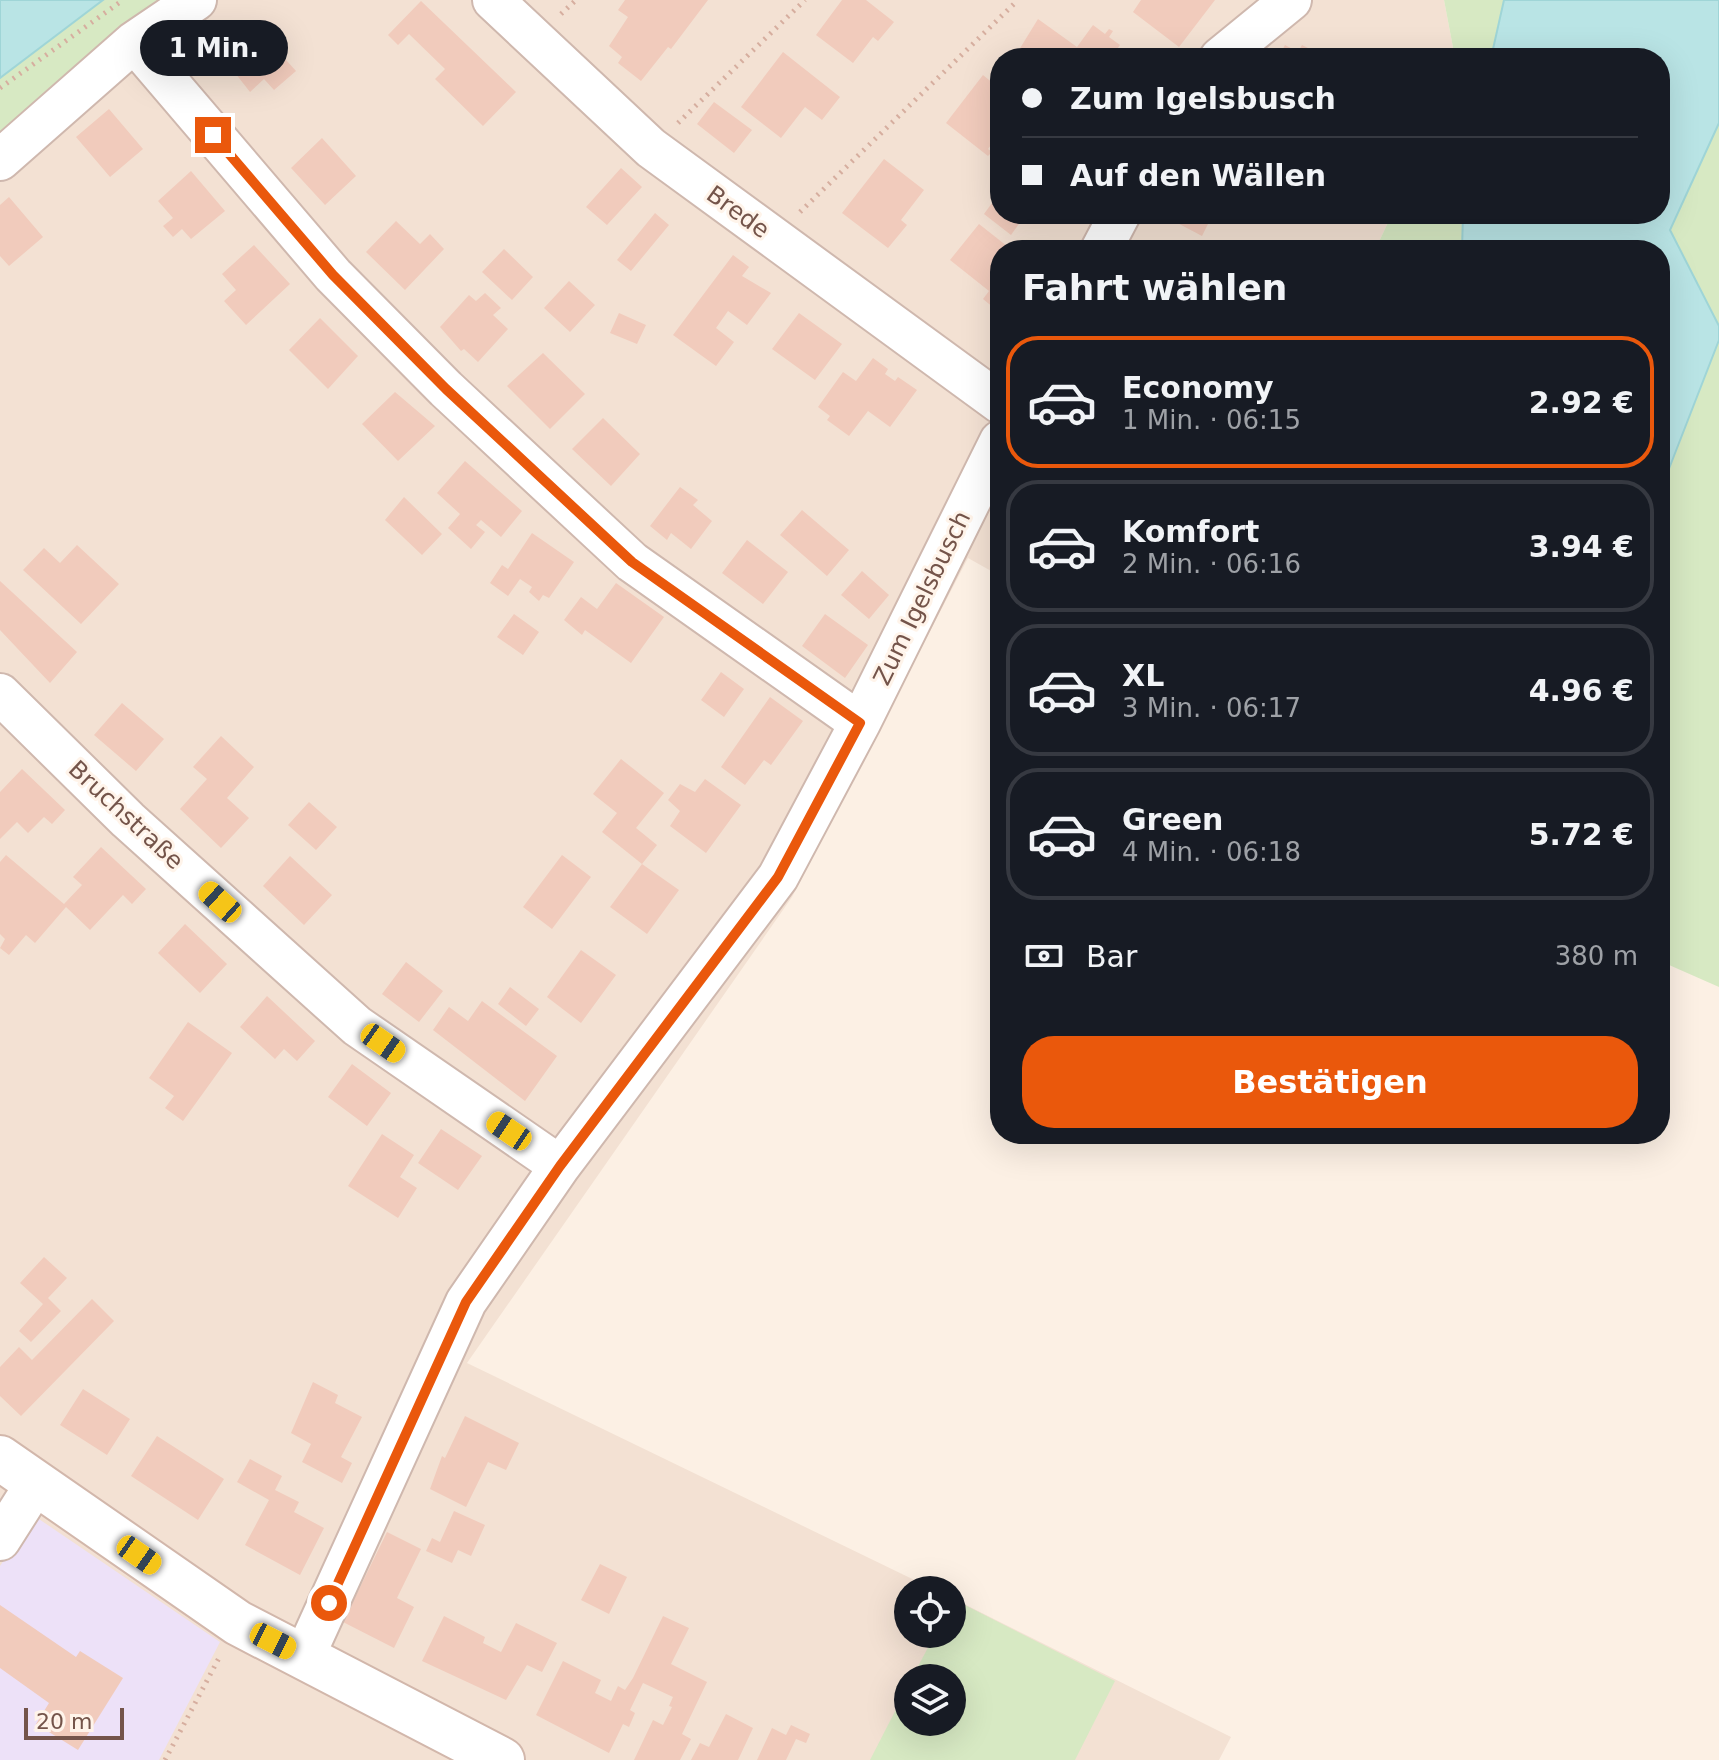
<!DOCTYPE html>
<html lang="de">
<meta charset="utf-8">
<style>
body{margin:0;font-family:"DejaVu Sans",sans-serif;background:#242831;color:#f1f3f6;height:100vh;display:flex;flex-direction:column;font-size:30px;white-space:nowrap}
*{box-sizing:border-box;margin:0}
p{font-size:26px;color:#9ea1a6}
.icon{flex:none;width:44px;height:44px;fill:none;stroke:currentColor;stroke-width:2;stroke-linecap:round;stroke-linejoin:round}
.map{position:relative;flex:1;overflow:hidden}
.details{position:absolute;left:990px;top:240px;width:680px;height:904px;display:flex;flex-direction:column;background:#171b24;border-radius:32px;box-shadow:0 8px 32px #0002}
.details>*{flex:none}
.hud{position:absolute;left:990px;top:48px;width:680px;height:176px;border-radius:32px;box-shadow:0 8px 32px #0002;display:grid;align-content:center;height:176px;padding:0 32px;background:#171b24}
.buttons{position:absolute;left:894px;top:1576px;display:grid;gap:16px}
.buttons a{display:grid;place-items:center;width:72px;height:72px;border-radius:50%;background:#171b24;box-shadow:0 8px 32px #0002;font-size:40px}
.scale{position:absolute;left:24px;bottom:20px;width:100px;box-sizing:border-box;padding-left:8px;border:4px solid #74544a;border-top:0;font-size:22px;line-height:28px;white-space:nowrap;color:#74544a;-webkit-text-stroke:6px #fff4ea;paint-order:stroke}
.end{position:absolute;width:36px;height:36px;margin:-18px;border:10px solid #ea580c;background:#fff;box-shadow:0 0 0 4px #fff}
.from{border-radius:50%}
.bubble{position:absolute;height:56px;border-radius:28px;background:#171b24;box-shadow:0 8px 32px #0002;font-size:26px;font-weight:700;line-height:56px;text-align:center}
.car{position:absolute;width:24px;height:48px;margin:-24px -12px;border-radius:10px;box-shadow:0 0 6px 2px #0007;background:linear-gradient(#f5c518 24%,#345 0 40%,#f5c518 0 76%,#345 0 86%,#f5c518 0)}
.hud b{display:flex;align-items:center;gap:28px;height:76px;font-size:30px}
.hud b+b{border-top:2px solid #363941}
.hud i{width:20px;height:20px;background:#f1f3f6}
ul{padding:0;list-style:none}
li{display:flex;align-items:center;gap:24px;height:132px;margin:0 16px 12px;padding:0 16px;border:4px solid #363941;border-radius:32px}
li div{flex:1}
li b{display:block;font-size:30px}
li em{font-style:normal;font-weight:700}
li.on{border-color:#ea580c}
li>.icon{width:72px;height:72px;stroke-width:1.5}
h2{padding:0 32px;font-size:36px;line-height:96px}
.pay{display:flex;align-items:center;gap:20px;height:88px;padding:0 32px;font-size:30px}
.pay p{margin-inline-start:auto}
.primary-button{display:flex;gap:16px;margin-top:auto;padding:16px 32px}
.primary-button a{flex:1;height:92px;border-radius:32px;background:#ea580c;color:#fff;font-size:32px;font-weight:700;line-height:92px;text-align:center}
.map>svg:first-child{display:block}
</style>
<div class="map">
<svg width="1719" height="1760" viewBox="0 0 1719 1760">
<rect width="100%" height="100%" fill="#fcf0e4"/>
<path fill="#f3e1d3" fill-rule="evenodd" d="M 175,0 L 1444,0 L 1455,58 L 1000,58 L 1000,214 L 1392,214 L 1375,250 L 1000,250 L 1000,576 L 968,558 L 792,897 L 467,1363 L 935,1590 L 908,1590 L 908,1634 L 952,1634 L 952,1598 L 1231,1737 L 1219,1760 L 0,1760 L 0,145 ZM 908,1678 L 952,1678 L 952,1722 L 908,1722 Z"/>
<path fill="#ede1f8" d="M 33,1515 L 220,1642 L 159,1760 L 0,1760 L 0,1566 Z"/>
<path fill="#d7e9c3" d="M 0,0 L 175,0 L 0,145 Z
M 1444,0 L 1719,0 L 1719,987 L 1660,961 L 1660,250 L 1375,250 L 1392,214 L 1660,214 L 1660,58 L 1455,58 Z
M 953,1599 L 1115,1681 L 1075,1760 L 870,1760 L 908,1686 L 908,1722 L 952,1722 L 952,1678 L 912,1678 L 935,1634 L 952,1634 Z"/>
<path fill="#b9e4e5" stroke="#9fd5d7" stroke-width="2" d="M 0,0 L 103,0 L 0,78 Z
M 1504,0 L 1719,0 L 1719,123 L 1670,230 L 1719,326 L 1719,340 L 1665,479 L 1660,480 L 1660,250 L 1462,250 L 1463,214 L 1660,214 L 1660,58 L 1491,58 Z"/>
<path fill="#f1cbbc" d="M 625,0 L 708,0 L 671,49 L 668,47 L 641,81 L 618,63 L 622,57 L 609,46 L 628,17 L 618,10 Z
M 842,0 L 866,0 L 894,22 L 878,41 L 873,37 L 853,63 L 816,35 Z
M 1141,0 L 1215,0 L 1179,47 L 1133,12 Z
M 421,1 L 516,92 L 483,126 L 435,79 L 445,69 L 409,34 L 398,45 L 388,35 Z
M 1038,19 L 1077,47 L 1093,25 L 1105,34 L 1109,29 L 1113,31 L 1109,37 L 1120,45 L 1111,58 L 1014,58 Z
M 250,20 L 296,71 L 274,90 L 264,79 L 250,92 L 217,50 Z
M 1285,45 L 1298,52 L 1302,45 L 1328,58 L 1278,58 Z
M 783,52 L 840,97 L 822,120 L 805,107 L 781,138 L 741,107 Z
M 983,75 L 1000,89 L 1000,133 L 988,149 L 992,152 L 988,156 L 946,123 Z
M 714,102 L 752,130 L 734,153 L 697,124 Z
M 109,109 L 143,149 L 110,177 L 76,137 Z
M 322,138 L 356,176 L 325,205 L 291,168 Z
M 884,159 L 924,190 L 901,220 L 907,225 L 888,248 L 842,213 Z
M 621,168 L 642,187 L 607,225 L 586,207 Z
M 191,171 L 225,211 L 191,239 L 182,229 L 173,237 L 163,226 L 173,218 L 158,201 Z
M 1000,192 L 1000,214 L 1026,214 L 1011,235 L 984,214 Z
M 9,197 L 43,237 L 9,266 L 0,256 L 0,205 Z
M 655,213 L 669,225 L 631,271 L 617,260 Z
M 1170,214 L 1213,214 L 1202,236 L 1168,218 Z
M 396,221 L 420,244 L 430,234 L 444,249 L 405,290 L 366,252 Z
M 979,224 L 1012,250 L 1000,250 L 1000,313 L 983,299 L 989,291 L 950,260 Z
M 254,245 L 290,284 L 246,325 L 224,301 L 236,290 L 222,274 Z
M 504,249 L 533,277 L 512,300 L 482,272 Z
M 733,255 L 749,267 L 742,276 L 771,293 L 747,325 L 728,311 L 716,328 L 734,342 L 716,366 L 673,335 Z
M 569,281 L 595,305 L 570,332 L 544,308 Z
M 485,293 L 501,308 L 493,315 L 508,329 L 478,362 L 464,349 L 461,351 L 440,327 L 469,295 L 476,301 Z
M 619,313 L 646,325 L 637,344 L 610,333 Z
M 799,313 L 842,344 L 815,380 L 772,349 Z
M 320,318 L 358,356 L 328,389 L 289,350 Z
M 543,353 L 585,394 L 550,429 L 507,386 Z
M 873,358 L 888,369 L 885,374 L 895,381 L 898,377 L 917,390 L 890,427 L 868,411 L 849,436 L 827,420 L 830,416 L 818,407 L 843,372 L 856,381 Z
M 395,392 L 435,426 L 398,461 L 362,424 Z
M 603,418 L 640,454 L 611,486 L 572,449 Z
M 465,461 L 522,511 L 501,537 L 481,520 L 476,525 L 485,532 L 471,549 L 448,528 L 460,514 L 437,493 Z
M 680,487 L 698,500 L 693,505 L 712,521 L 691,549 L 671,533 L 667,540 L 650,526 Z
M 404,497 L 442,534 L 422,555 L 385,520 Z
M 802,510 L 849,550 L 827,576 L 780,535 Z
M 532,533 L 574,562 L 549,598 L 543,595 L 539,601 L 529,592 L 532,587 L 520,579 L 508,596 L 490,583 L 502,565 L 508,569 Z
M 747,540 L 788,572 L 763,604 L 722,573 Z
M 77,545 L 119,584 L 81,624 L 23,570 L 44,548 L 60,563 Z
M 862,571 L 889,595 L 869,619 L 841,595 Z
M 0,581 L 77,652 L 50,683 L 0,630 Z
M 616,583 L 664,617 L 631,663 L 585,630 L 582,635 L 564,620 L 581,597 L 597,609 Z
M 514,614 L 539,632 L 523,655 L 497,637 Z
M 825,614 L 868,645 L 845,678 L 802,646 Z
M 721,672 L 744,689 L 724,717 L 701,700 Z
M 770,697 L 803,721 L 771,765 L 764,760 L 745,785 L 721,767 Z
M 122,703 L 164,739 L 136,771 L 94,735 Z
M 221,736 L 254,767 L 227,798 L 249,818 L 221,848 L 180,809 L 207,779 L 193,767 Z
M 621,759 L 664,793 L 636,828 L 657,845 L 642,864 L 679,890 L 647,934 L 610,907 L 642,864 L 602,832 L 617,813 L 593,794 Z
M 22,769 L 65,810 L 52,824 L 44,817 L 28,833 L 17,822 L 0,839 L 0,792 Z
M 705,779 L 741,805 L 706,853 L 670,826 L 680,811 L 668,800 L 680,784 L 695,792 Z
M 309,802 L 337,827 L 316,850 L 288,825 Z
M 101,847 L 146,889 L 132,904 L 123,895 L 90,930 L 66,907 L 35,943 L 26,935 L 9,955 L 0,948 L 5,939 L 0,934 L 0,862 L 6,855 L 64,904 L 82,885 L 73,877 Z
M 562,855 L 591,877 L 552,929 L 523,907 Z
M 290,856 L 332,895 L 304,925 L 263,886 Z
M 185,924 L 227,964 L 200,993 L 158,953 Z
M 581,950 L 616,975 L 581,1023 L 547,997 Z
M 406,962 L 443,991 L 419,1022 L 382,994 Z
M 510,987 L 539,1009 L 526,1026 L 498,1004 Z
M 267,996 L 315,1041 L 297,1061 L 284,1049 L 275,1059 L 240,1027 Z
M 482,1001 L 557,1056 L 525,1101 L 433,1030 L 449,1007 L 468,1021 Z
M 188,1022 L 232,1053 L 183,1121 L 165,1108 L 174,1096 L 149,1078 Z
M 352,1064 L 391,1093 L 367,1126 L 328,1097 Z
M 441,1129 L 482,1156 L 458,1190 L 418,1163 Z
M 382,1134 L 414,1155 L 400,1177 L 417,1188 L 398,1218 L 348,1186 Z
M 44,1257 L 67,1278 L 48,1298 L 61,1311 L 31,1342 L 19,1331 L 43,1304 L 20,1283 Z
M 92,1299 L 114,1321 L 21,1416 L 0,1396 L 0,1367 L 19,1347 L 32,1360 Z
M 313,1382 L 338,1395 L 335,1403 L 362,1417 L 341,1457 L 352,1463 L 342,1483 L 302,1462 L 311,1444 L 291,1433 Z
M 83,1389 L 130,1419 L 107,1455 L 60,1425 Z
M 465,1416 L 519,1443 L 506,1470 L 488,1462 L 466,1507 L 430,1489 L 442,1456 L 445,1458 Z
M 157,1436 L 224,1479 L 198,1520 L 131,1476 Z
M 250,1459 L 282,1476 L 275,1490 L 299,1502 L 294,1512 L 324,1528 L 300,1575 L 245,1545 L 269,1500 L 237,1482 Z
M 454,1511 L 485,1525 L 471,1556 L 458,1550 L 452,1563 L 426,1551 L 432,1538 L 440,1542 Z
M 387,1532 L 421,1549 L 397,1598 L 414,1607 L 394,1648 L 343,1622 Z
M 600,1564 L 627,1577 L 609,1614 L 581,1600 Z
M 0,1605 L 76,1657 L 80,1651 L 123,1678 L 78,1750 L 36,1724 L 49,1703 L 0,1668 Z
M 444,1616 L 485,1637 L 483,1643 L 501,1652 L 516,1623 L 557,1643 L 542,1672 L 527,1665 L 506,1700 L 422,1661 Z
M 663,1616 L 689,1628 L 671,1664 L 707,1682 L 682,1734 L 691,1739 L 680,1760 L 634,1760 L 653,1720 L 663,1725 L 672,1707 L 669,1706 L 673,1697 L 643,1683 L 630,1710 L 635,1713 L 629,1727 L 623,1724 L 609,1753 L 536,1715 L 563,1661 L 601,1680 L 595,1693 L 611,1701 L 618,1686 L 625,1690 L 633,1678 Z
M 726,1714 L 753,1728 L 738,1760 L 691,1760 L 700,1743 L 709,1747 Z
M 791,1725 L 810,1734 L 806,1743 L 796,1739 L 786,1760 L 757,1760 L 772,1728 L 786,1735 Z"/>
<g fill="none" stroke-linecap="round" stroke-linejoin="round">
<g stroke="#cfb8ae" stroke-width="44">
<path id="street" d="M 493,0 L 651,148 L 1000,403
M 134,42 L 333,275 L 446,389 L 632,562 L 860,723
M 1220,58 L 1291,0
M 0,160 L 134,42 L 196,0
M 1101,250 L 1120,214
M 0,694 L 128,820 L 357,1026 L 560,1166
M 0,1540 L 35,1485
M 304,1657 L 466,1302 L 560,1166 L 778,877 L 860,723 L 1000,441"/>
</g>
<g stroke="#d2b7ab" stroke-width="48">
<path id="secondary" d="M 0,1458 L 238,1623 L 502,1760"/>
</g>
<path stroke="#d6ae9f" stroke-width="5" stroke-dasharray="2 6" stroke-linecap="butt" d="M 561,14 L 576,0
M 0,88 L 123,0
M 678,123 L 805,0
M 800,212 L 1017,1
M 165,1760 L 220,1656"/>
<use href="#street" stroke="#fff" stroke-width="40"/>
<use href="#secondary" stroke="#fff" stroke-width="44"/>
</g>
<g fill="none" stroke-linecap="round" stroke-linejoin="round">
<path stroke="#ea580c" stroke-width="10" d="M 213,135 L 333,275 L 446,389 L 632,562 L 860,723 L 778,877 L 560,1166 L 466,1302 L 329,1603"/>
</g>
<g text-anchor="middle" stroke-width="6" stroke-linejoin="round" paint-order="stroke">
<g font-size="24" fill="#74544a" stroke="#fff4ea">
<text transform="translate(738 212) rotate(36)" y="8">Brede</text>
<text transform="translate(922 598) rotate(-64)" y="8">Zum Igelsbusch</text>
<text transform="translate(126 815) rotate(43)" y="8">Bruchstraße</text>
</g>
</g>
</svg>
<div class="buttons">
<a><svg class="icon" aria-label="locate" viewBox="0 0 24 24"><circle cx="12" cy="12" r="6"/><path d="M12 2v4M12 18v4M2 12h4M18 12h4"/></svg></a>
<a><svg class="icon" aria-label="layers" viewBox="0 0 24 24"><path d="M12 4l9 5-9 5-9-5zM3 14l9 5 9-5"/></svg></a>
</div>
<div class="scale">20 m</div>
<i class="end from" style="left:329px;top:1603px"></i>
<i class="end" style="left:213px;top:135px"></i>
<div class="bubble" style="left:140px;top:20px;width:148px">1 Min.</div>
<i class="car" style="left:220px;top:902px;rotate:312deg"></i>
<i class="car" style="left:383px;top:1043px;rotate:125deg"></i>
<i class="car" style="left:509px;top:1131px;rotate:304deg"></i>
<i class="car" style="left:139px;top:1555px;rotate:125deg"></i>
<i class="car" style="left:273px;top:1641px;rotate:117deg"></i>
<div class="hud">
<b><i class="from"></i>Zum Igelsbusch</b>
<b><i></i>Auf den Wällen</b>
</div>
<section class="details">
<h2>Fahrt wählen</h2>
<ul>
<li class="on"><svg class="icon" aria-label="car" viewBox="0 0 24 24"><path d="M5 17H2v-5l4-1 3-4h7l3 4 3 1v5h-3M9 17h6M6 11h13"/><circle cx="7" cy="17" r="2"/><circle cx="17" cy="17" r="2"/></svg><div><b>Economy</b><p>1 Min. · 06:15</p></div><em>2.92 €</em></li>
<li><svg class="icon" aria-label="car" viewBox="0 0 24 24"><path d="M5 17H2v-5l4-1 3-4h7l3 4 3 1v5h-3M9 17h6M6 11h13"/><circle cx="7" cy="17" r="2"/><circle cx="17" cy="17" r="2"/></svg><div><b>Komfort</b><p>2 Min. · 06:16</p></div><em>3.94 €</em></li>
<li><svg class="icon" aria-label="car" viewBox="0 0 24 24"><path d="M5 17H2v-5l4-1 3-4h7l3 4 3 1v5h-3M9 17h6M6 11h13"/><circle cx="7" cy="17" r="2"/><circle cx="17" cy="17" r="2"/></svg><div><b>XL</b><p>3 Min. · 06:17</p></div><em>4.96 €</em></li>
<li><svg class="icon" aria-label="car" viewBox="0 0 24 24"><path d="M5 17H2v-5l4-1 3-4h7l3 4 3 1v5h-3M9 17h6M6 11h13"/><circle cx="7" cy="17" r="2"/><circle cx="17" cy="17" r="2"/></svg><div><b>Green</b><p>4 Min. · 06:18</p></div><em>5.72 €</em></li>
</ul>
<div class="pay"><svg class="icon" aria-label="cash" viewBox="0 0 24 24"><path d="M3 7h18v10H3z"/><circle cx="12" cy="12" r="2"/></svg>Bar<p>380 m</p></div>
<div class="primary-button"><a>Bestätigen</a></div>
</section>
</div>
